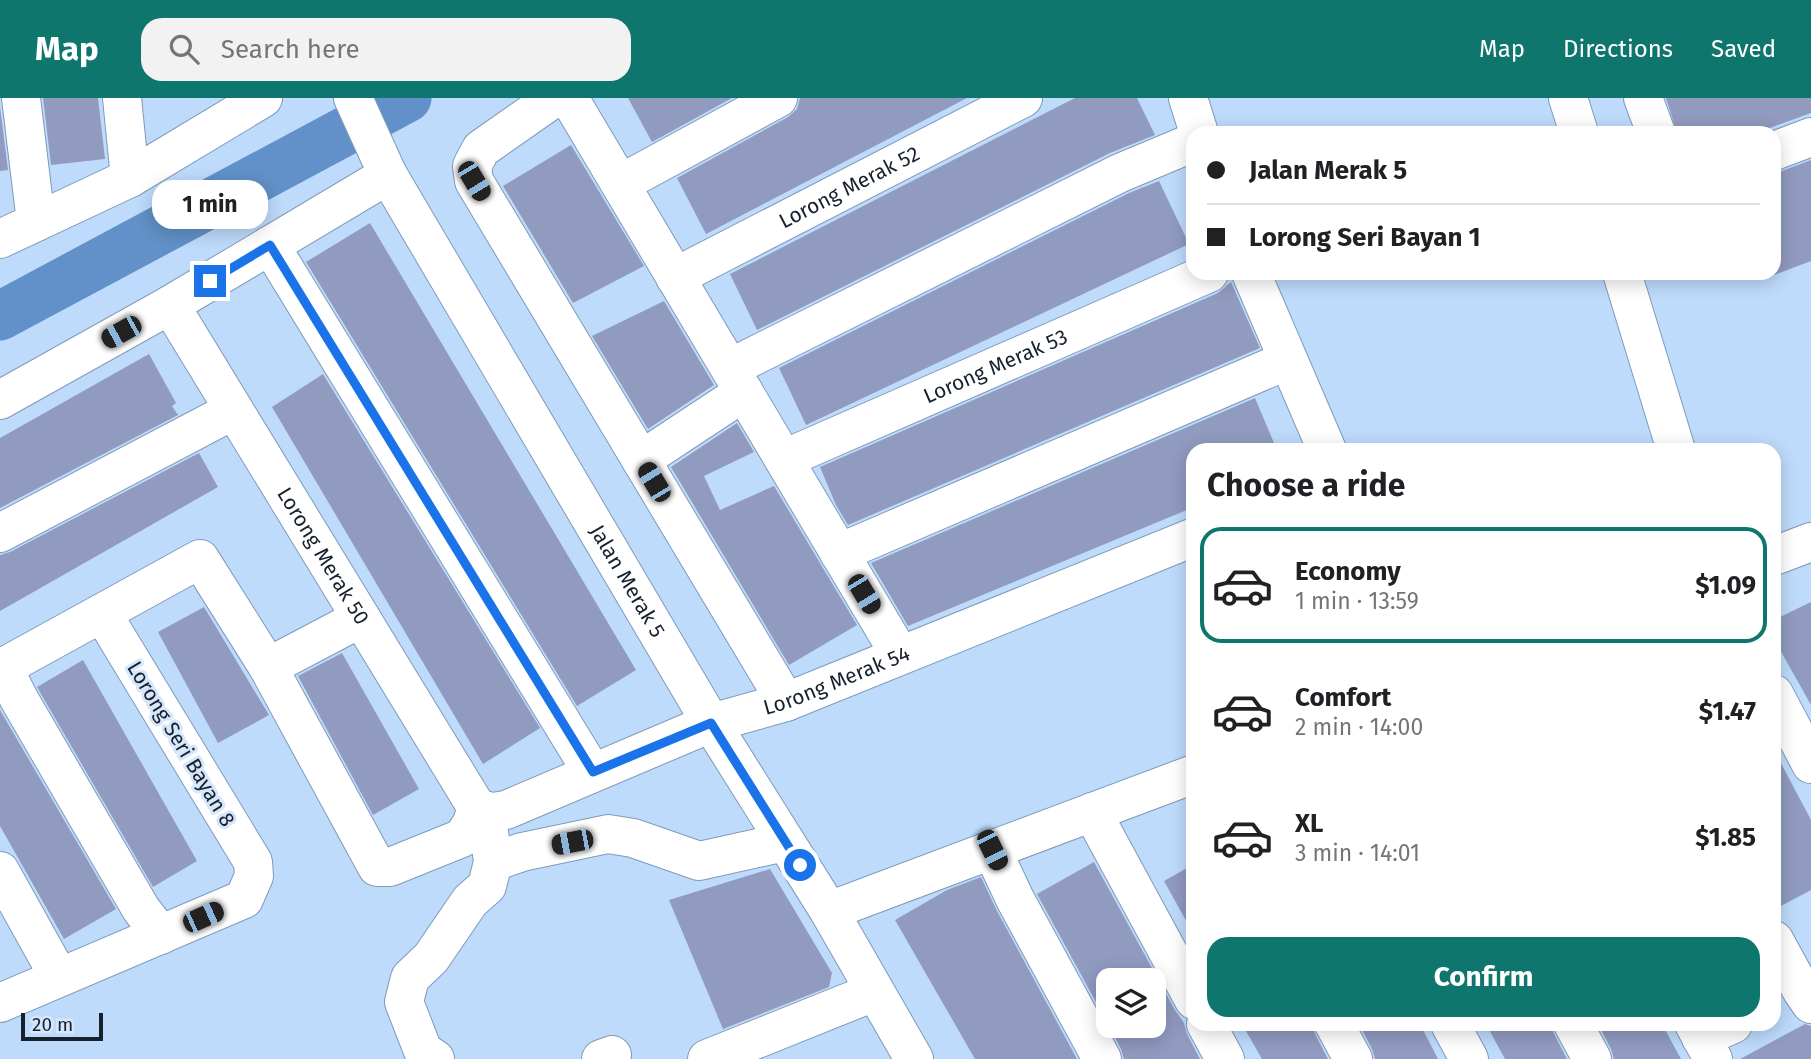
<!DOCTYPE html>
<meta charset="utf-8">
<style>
body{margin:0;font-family:"Fira Sans",sans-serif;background:#f2f2f2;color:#202124;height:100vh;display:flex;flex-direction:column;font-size:26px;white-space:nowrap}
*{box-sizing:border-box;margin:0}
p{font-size:23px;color:#757577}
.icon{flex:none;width:38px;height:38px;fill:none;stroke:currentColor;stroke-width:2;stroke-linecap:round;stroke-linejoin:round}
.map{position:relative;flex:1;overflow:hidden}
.panel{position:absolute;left:1186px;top:345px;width:595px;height:588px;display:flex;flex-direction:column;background:#fff;border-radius:21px;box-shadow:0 4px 18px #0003}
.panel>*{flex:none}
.hud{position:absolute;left:1186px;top:28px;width:595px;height:154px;border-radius:21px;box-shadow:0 4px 18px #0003;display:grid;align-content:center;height:154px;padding:0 21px;background:#fff}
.tools{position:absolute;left:1096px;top:870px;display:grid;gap:14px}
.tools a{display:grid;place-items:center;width:70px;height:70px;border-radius:14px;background:#fff;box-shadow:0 4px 18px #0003;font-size:35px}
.scale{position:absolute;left:21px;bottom:18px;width:82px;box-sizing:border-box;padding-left:7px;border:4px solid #17212e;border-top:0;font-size:19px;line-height:24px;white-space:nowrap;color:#17212e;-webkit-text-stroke:5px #d6e7fb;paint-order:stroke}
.end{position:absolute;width:32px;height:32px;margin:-16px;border:9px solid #1a73e8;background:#fff;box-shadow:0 0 0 4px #fff}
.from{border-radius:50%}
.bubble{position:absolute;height:49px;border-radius:21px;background:#fff;box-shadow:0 4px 18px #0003;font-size:23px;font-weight:700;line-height:49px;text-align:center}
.car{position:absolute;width:21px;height:42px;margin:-21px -10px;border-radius:9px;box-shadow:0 0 5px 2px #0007;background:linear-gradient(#222 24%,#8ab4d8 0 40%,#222 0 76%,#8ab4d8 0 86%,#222 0)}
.hud b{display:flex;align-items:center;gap:24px;height:66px;font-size:26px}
.hud b+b{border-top:2px solid #e0e0e0}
.hud i{width:18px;height:18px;background:#202124}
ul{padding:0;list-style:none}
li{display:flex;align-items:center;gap:21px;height:116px;margin:0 14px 10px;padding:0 7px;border:4px solid transparent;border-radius:21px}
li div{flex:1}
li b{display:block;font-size:26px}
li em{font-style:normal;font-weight:700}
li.active{border-color:#0f766e}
li>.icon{width:63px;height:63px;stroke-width:1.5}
h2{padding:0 21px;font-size:32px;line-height:84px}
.primary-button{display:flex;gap:14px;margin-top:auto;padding:14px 21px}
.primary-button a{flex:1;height:80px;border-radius:21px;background:#0f766e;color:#fff;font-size:28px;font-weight:700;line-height:80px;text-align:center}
header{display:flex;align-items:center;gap:42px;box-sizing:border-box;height:98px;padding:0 35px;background:#0f766e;color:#fff}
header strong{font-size:33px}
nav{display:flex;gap:38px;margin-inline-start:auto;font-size:24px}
.search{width:490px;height:63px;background:#f2f2f2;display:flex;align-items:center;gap:18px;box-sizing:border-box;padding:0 24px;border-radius:21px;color:#757577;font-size:26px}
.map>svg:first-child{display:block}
</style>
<header>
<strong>Map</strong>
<div class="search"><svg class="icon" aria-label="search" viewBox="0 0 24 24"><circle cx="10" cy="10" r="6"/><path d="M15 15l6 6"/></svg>Search here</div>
<nav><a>Map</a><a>Directions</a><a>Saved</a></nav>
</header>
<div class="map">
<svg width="1811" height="961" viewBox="0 0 1811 961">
<rect width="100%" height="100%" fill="#bedbfc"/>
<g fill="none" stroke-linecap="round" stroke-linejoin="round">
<path stroke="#6191c8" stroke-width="49" d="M 0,218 L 407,0"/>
</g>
<path fill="#919bc0" d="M 43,0 L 98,0 L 105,61 L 51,67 Z
M 628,0 L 732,0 L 652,44 Z
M 800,0 L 967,0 L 706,136 L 677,80 L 788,19 L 797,11 Z
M 1075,0 L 1137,0 L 1155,37 L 1110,55 L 757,232 L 730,176 Z
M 1666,0 L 1811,0 L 1811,15 L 1756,35 L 1677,35 Z
M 0,9 L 8,72 L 0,73 Z
M 571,47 L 644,168 L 573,205 L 503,88 Z
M 1811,62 L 1811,163 L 1774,177 L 1774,76 Z
M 1159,83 L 1189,146 L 806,327 L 779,270 L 1129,95 Z
M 370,125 L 636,572 L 577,608 L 306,164 Z
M 1231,184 L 1260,250 L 848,427 L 836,407 L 820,369 L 1218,195 Z
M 664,203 L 714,287 L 648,331 L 592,238 Z
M 149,256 L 176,305 L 172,308 L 178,317 L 0,410 L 0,340 Z
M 323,276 L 540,630 L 483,666 L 272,309 Z
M 1255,300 L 1277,352 L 1194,352 L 1194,409 L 908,528 L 871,465 Z
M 737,325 L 754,354 L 704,378 L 720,412 L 774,388 L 857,527 L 789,567 L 671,369 Z
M 199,355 L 218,389 L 0,513 L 0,457 L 10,454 Z
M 1811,504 L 1811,607 L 1774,541 L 1774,522 Z
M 204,509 L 269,617 L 218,645 L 158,534 Z
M 342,555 L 419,691 L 373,717 L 298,578 Z
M 83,562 L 197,763 L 153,789 L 37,589 Z
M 0,612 L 116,811 L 64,841 L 0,728 Z
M 1774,652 L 1811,722 L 1811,792 L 1781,808 L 1774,796 Z
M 1094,764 L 1175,912 L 1184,925 L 1187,936 L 1200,961 L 1124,961 L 1121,951 L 1109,928 L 1153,928 L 1153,882 L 1108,882 L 1108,926 L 1037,796 Z
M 1194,766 L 1194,837 L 1164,783 Z
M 770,771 L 832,875 L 829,889 L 723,931 L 669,802 Z
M 981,779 L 996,811 L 1077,961 L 975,961 L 895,822 L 947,792 Z
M 1242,926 L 1312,926 L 1315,936 L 1328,961 L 1262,961 Z
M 1359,926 L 1420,926 L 1438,961 L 1375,961 L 1372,951 Z
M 1486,926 L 1551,926 L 1554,936 L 1567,961 L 1505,961 Z
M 1598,926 L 1662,926 L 1681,961 L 1614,961 L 1611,951 Z
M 1805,926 L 1811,928 L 1811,961 L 1740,961 Z"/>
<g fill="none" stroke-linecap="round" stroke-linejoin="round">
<g stroke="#7f9ab9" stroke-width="40">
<g id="minor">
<path d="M 21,0 L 36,124"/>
<path d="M 122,0 L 130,80"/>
<path id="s1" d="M 353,0 L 388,77 L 711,625 L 829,813 L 914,961"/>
<path d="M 554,0 L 481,51 L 472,68 L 474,83 L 786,604"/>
<path d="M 569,0 L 900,557"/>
<path d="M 1188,0 L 1199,35"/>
<path d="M 1568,0 L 1579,35"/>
<path d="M 1643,0 L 1656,35"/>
<path d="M 1774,53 L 1811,39"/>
<path d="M 620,86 L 778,0"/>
<path d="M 0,141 L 130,80 L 263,0"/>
<path d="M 270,147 L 592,674"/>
<path d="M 1251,175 L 1327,352"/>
<path d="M 1622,175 L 1676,352"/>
<path id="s2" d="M 675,179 L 1023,0"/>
<path id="s3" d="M 170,207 L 477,710 L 489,734 L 493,764 L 487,788 L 470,803 L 431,860 L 410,880 L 404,904 L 423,953 L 435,961"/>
<path d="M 730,270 L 1120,75 L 1194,44"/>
<path d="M 0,302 L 170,207 L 388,77"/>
<path id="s4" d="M 784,361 L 1209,175"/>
<path d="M 641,362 L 744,294"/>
<path d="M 0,435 L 234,312"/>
<path d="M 839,455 L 1288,262"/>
<path d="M 1774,458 L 1811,444"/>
<path d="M 3,569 L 19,601 L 141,811 L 161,837"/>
<path d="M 268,569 L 361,520"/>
<path d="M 0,571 L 200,461 L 268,569 L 377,769 L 390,769 L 462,740 L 471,727 L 477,710"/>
<path d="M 1774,596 L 1811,666"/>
<path id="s5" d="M 477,710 L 492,714 L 506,712 L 711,625 L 786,604 L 1194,439"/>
<path d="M 1092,714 L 1194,902"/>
<path d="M 992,752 L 1015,801 L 1102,961"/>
<path d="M 493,764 L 522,754 L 608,736 L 633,740 L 699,763 L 785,744"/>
<path d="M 0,773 L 59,879"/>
<path d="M 829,813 L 1194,676"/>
<path d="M 1774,842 L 1802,893 L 1811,906"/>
<path d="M 0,905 L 244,801 L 254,778 L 253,764 L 102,515"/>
<path d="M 1206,926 L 1225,961"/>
<path d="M 1334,926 L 1353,961"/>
<path d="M 1450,926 L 1469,961"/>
<path d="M 1573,926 L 1592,961"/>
<path d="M 1694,926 L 1713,961"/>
<path d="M 1701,940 L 1733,926"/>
<path d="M 601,961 L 612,957"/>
<path d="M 707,961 L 874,894"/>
</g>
</g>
<use href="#minor" stroke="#fff" stroke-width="38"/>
</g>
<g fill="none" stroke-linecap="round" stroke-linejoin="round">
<path stroke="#1a73e8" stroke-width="9" d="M 210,183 L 270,147 L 593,674 L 711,625 L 800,767"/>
</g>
<g text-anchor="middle" stroke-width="6" stroke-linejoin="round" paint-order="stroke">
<g font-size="21" fill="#17212e" stroke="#d6e7fb">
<text dy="7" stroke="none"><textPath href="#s2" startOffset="196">Lorong Merak 52</textPath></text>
<text dy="7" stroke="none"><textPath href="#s4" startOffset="231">Lorong Merak 53</textPath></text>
<text dy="7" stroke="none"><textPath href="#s3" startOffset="294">Lorong Merak 50</textPath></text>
<text dy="7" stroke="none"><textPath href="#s1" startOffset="556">Jalan Merak 5</textPath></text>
<text dy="7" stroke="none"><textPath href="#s5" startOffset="385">Lorong Merak 54</textPath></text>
<text transform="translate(181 646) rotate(59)" y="7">Lorong Seri Bayan 8</text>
</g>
</g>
</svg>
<div class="tools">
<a><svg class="icon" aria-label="layers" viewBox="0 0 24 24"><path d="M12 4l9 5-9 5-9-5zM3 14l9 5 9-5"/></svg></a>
</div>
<div class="scale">20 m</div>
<i class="end from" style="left:800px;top:767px"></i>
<i class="end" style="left:210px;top:183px"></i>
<div class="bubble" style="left:152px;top:82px;width:116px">1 min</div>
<i class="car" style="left:474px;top:83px;rotate:149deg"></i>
<i class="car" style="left:121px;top:234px;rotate:241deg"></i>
<i class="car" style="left:654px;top:384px;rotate:329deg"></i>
<i class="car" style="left:864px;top:496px;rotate:149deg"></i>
<i class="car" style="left:572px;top:744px;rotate:259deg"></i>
<i class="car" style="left:992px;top:752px;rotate:154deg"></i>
<i class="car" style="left:203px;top:819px;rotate:66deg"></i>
<div class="hud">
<b><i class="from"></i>Jalan Merak 5</b>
<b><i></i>Lorong Seri Bayan 1</b>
</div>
<section class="panel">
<h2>Choose a ride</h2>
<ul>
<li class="active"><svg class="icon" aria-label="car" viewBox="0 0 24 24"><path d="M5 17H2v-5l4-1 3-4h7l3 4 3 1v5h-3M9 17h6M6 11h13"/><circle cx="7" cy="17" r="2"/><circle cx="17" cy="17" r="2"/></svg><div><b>Economy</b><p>1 min · 13:59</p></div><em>$1.09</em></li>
<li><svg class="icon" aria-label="car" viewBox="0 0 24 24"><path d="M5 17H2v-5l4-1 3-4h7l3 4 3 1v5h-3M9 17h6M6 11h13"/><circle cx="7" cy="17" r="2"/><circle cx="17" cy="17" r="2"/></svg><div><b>Comfort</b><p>2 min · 14:00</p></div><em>$1.47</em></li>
<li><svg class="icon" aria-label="car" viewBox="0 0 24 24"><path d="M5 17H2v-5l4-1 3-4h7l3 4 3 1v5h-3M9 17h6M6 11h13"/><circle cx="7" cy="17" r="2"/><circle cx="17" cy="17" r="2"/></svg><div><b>XL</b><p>3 min · 14:01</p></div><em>$1.85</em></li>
</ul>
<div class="primary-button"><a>Confirm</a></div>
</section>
</div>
